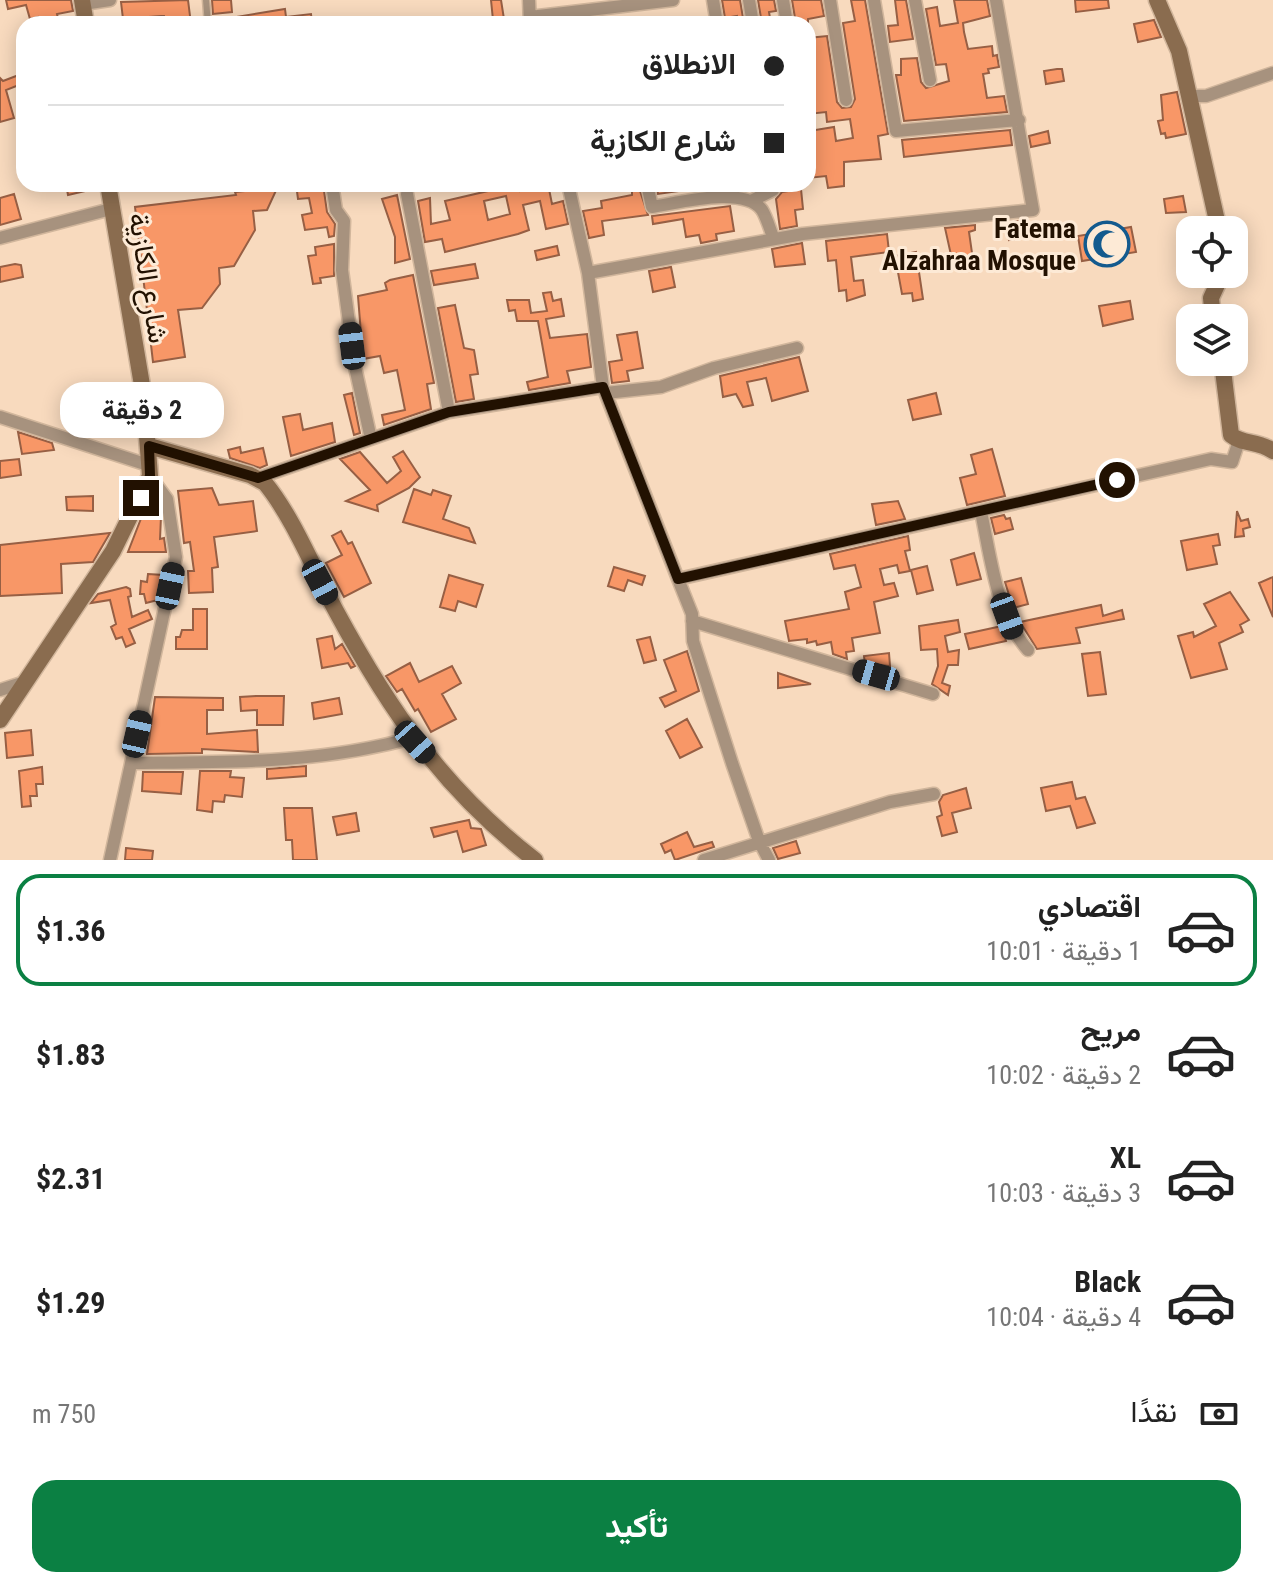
<!DOCTYPE html>
<html lang="ar">
<meta charset="utf-8">
<style>
body{margin:0;font-family:"Roboto Condensed",Vazirmatn,sans-serif;background:#f2f2f2;color:#222;direction:rtl;height:100vh;display:flex;flex-direction:column;font-size:30px;white-space:nowrap}
*{box-sizing:border-box;margin:0}
p{font-size:26px;color:#767676}
.icon{flex:none;width:44px;height:44px;fill:none;stroke:currentColor;stroke-width:2;stroke-linecap:round;stroke-linejoin:round}
.map{position:relative;height:860px;overflow:hidden;direction:ltr}
.sheet{display:flex;flex-direction:column;background:#fff;flex:1}
.sheet>*{flex:none}
.hud{position:absolute;left:16px;top:16px;width:800px;height:176px;border-radius:24px;box-shadow:0 4px 20px #0003;direction:rtl;display:grid;align-content:center;height:176px;padding:0 32px;background:#fff}
.tools{position:absolute;left:1176px;top:216px;display:grid;gap:16px}
.tools a{display:grid;place-items:center;width:72px;height:72px;border-radius:16px;background:#fff;box-shadow:0 4px 20px #0003;font-size:40px}
.end{position:absolute;width:36px;height:36px;margin:-18px;border:10px solid #221101;background:#fff;box-shadow:0 0 0 4px #fff}
.from{border-radius:50%}
.bubble{position:absolute;height:56px;border-radius:24px;background:#fff;box-shadow:0 4px 20px #0003;font-size:26px;font-weight:700;line-height:56px;text-align:center;direction:rtl}
.car{position:absolute;width:24px;height:48px;margin:-24px -12px;border-radius:10px;box-shadow:0 0 6px 2px #0007;background:linear-gradient(#222 24%,#8ab4d8 0 40%,#222 0 76%,#8ab4d8 0 86%,#222 0)}
.hud b{display:flex;align-items:center;gap:28px;height:76px;font-size:30px}
.hud b+b{border-top:2px solid #e0e0e0}
.hud i{width:20px;height:20px;background:#222}
ul{padding:14px 0 0;list-style:none}
li{display:flex;align-items:center;gap:24px;height:112px;margin:0 16px 12px;padding:0 16px;border:4px solid transparent;border-radius:24px}
li div{flex:1}
li b{display:block;font-size:30px}
li em{font-style:normal;font-weight:700}
li.active{border-color:#0b8043}
li>.icon{width:72px;height:72px;stroke-width:1.5}
.pay{display:flex;align-items:center;gap:20px;height:88px;padding:0 32px;font-size:30px}
.pay p{margin-inline-start:auto}
.primary-button{display:flex;gap:16px;margin-top:auto;padding:16px 32px}
.primary-button a{flex:1;height:92px;border-radius:24px;background:#0b8043;color:#fff;font-size:32px;font-weight:700;line-height:92px;text-align:center}
.map>svg:first-child{display:block}
</style>
<div class="map">
<svg width="1273" height="860" viewBox="0 0 1273 860">
<rect width="100%" height="100%" fill="#f8dabe"/>
<path fill="#f89767" stroke="#975f44" stroke-width="2" fill-rule="evenodd" d="M 6,0 L 71,0 L 73,11 L 57,14 L 59,23 L 39,24 L 38,17 L 30,19 L 26,5 L 8,9 Z
M 188,0 L 191,24 L 165,24 L 164,16 L 161,16 L 123,19 L 121,2 Z
M 212,0 L 231,0 L 232,12 L 213,14 Z
M 491,0 L 501,0 L 504,19 L 493,20 Z
M 722,0 L 740,0 L 744,24 L 738,24 L 737,16 L 725,18 Z
M 758,0 L 774,0 L 776,11 L 769,12 L 771,24 L 762,24 Z
M 792,0 L 821,0 L 824,16 L 808,19 L 808,24 L 796,24 Z
M 851,0 L 865,0 L 888,134 L 878,136 L 881,159 L 844,162 L 844,186 L 828,188 L 826,176 L 808,178 L 809,131 L 834,127 L 836,141 L 853,138 L 850,119 L 827,122 L 826,112 L 808,114 L 808,38 L 827,36 L 837,102 L 842,108 L 851,107 L 855,99 L 843,23 L 855,21 Z
M 895,0 L 906,0 L 913,39 L 890,42 L 888,26 L 898,25 Z
M 954,0 L 987,0 L 990,16 L 963,23 L 964,32 L 968,49 L 992,46 L 993,56 L 997,55 L 999,67 L 988,69 L 989,73 L 983,74 L 987,98 L 1004,96 L 1007,112 L 904,121 L 896,75 L 901,75 L 901,59 L 917,58 L 921,82 L 926,88 L 949,81 L 946,64 L 936,65 L 926,9 L 937,7 L 940,26 L 958,23 Z
M 1075,0 L 1108,0 L 1109,8 L 1076,12 Z
M 285,9 L 286,17 L 311,14 L 312,22 L 237,24 L 236,17 Z
M 1154,20 L 1161,37 L 1138,42 L 1134,24 Z
M 1057,69 L 1062,69 L 1064,81 L 1046,84 L 1044,71 Z
M 24,73 L 24,83 L 6,90 L 14,118 L 0,122 L 0,78 L 3,81 Z
M 1177,92 L 1186,134 L 1166,138 L 1165,133 L 1161,134 L 1158,121 L 1163,120 L 1161,95 Z
M 1010,130 L 1012,145 L 904,157 L 902,140 Z
M 1048,131 L 1050,143 L 1031,147 L 1029,136 Z
M 66,184 L 97,184 L 98,188 L 68,195 Z
M 244,184 L 279,184 L 267,210 L 253,211 L 255,230 L 234,266 L 219,268 L 220,284 L 202,308 L 178,310 L 185,357 L 153,362 L 135,207 L 236,195 L 235,192 L 244,191 Z
M 296,184 L 323,184 L 327,212 L 335,224 L 334,236 L 329,237 L 327,227 L 305,230 L 302,215 L 312,213 L 309,198 L 298,199 Z
M 518,184 L 520,191 L 548,184 L 552,204 L 563,201 L 568,224 L 546,229 L 540,201 L 523,205 L 529,230 L 518,234 L 445,252 L 442,239 L 425,242 L 418,201 L 430,198 L 431,224 L 450,220 L 445,201 ZM 506,196 L 510,214 L 488,220 L 484,201 Z
M 656,184 L 694,184 L 694,189 L 658,194 Z
M 639,188 L 648,215 L 602,221 L 604,235 L 589,238 L 583,211 L 602,208 L 601,201 L 632,195 L 632,189 Z
M 801,189 L 803,209 L 795,210 L 797,226 L 780,229 L 776,199 L 782,192 Z
M 14,194 L 21,219 L 0,225 L 0,198 Z
M 397,195 L 410,259 L 395,263 L 395,237 L 382,199 Z
M 1183,196 L 1186,212 L 1166,213 L 1164,199 Z
M 730,206 L 734,231 L 716,234 L 717,240 L 701,243 L 699,235 L 686,237 L 683,219 L 653,224 L 652,216 Z
M 1018,221 L 1022,238 L 1009,240 L 1006,222 Z
M 975,225 L 975,230 L 969,232 L 974,267 L 959,270 L 956,254 L 951,255 L 945,228 Z
M 1131,227 L 1136,252 L 1082,261 L 1078,236 Z
M 887,234 L 889,252 L 851,257 L 854,281 L 863,280 L 865,295 L 847,301 L 846,290 L 839,291 L 836,260 L 828,261 L 826,241 Z
M 802,243 L 805,264 L 775,267 L 772,249 Z
M 334,244 L 334,276 L 320,278 L 321,283 L 313,284 L 308,256 L 316,255 L 315,247 Z
M 557,246 L 559,255 L 537,260 L 535,251 Z
M 916,252 L 923,299 L 913,301 L 912,293 L 902,294 L 895,256 Z
M 15,264 L 21,265 L 23,277 L 0,282 L 0,267 Z
M 475,264 L 478,278 L 434,285 L 431,271 Z
M 671,267 L 675,287 L 653,292 L 649,271 Z
M 413,275 L 434,383 L 427,384 L 431,409 L 384,425 L 382,415 L 405,410 L 397,370 L 384,373 L 380,356 L 363,359 L 358,296 L 387,290 L 385,283 L 390,280 Z
M 551,292 L 553,301 L 561,299 L 564,316 L 546,319 L 550,338 L 587,334 L 591,367 L 567,371 L 570,383 L 529,390 L 527,382 L 548,377 L 538,321 L 517,321 L 515,310 L 509,311 L 507,300 L 529,300 L 531,313 L 547,311 L 543,293 Z
M 1130,301 L 1133,319 L 1103,326 L 1099,306 Z
M 455,305 L 464,348 L 474,350 L 478,374 L 470,375 L 474,399 L 456,402 L 438,308 Z
M 637,332 L 643,368 L 627,371 L 629,381 L 612,383 L 609,362 L 622,360 L 617,335 Z
M 799,357 L 808,391 L 772,401 L 766,378 L 747,382 L 753,405 L 743,407 L 736,394 L 723,397 L 720,376 Z
M 193,387 L 199,388 L 201,396 L 206,395 L 208,408 L 213,408 L 213,417 L 162,426 L 156,394 Z
M 352,393 L 360,433 L 354,435 L 344,395 Z
M 936,393 L 941,414 L 913,420 L 908,400 Z
M 300,414 L 303,430 L 332,423 L 335,442 L 291,456 L 283,417 Z
M 18,432 L 52,443 L 54,450 L 22,454 Z
M 240,447 L 241,453 L 263,448 L 267,465 L 260,468 L 230,458 L 228,450 Z
M 992,449 L 1005,496 L 967,505 L 960,478 L 976,474 L 971,455 Z
M 403,451 L 420,477 L 409,488 L 377,505 L 378,511 L 346,501 L 370,490 L 340,459 L 360,452 L 387,483 L 401,471 L 393,457 Z
M 19,459 L 21,475 L 0,478 L 0,461 Z
M 212,488 L 219,505 L 253,501 L 257,531 L 214,537 L 218,567 L 212,568 L 213,592 L 189,593 L 188,571 L 194,571 L 190,542 L 184,543 L 178,491 Z
M 414,489 L 431,495 L 433,490 L 451,496 L 443,519 L 469,528 L 475,543 L 403,522 Z
M 93,496 L 93,511 L 67,510 L 66,497 Z
M 898,501 L 905,519 L 876,525 L 872,504 Z
M 1237,511 L 1241,521 L 1248,519 L 1250,527 L 1243,529 L 1244,536 L 1235,537 Z
M 1004,515 L 1006,519 L 1010,518 L 1013,529 L 995,534 L 991,518 Z
M 142,516 L 161,516 L 160,539 L 164,538 L 166,552 L 128,552 Z
M 341,531 L 348,544 L 352,542 L 371,583 L 344,597 L 326,563 L 342,555 L 332,536 Z
M 110,533 L 93,562 L 61,564 L 62,593 L 0,596 L 0,545 Z
M 1218,534 L 1220,545 L 1213,546 L 1217,564 L 1187,570 L 1181,541 Z
M 908,536 L 910,550 L 905,551 L 910,571 L 899,573 L 897,565 L 880,569 L 884,585 L 894,583 L 898,596 L 874,602 L 880,633 L 852,638 L 854,651 L 846,652 L 847,659 L 833,654 L 831,642 L 817,645 L 816,641 L 807,643 L 807,639 L 789,641 L 785,621 L 849,609 L 845,592 L 861,587 L 855,565 L 834,569 L 830,554 Z
M 974,553 L 981,579 L 957,585 L 951,560 Z
M 927,566 L 933,590 L 917,594 L 911,570 Z
M 614,567 L 645,576 L 642,585 L 628,580 L 624,591 L 608,586 Z
M 148,574 L 163,575 L 158,600 L 146,603 L 144,594 L 140,594 L 141,581 L 147,582 Z
M 449,575 L 483,585 L 476,607 L 458,601 L 455,611 L 440,607 Z
M 1273,577 L 1273,617 L 1259,583 Z
M 1021,578 L 1028,604 L 1013,608 L 1005,582 Z
M 126,587 L 130,589 L 131,596 L 128,597 L 132,617 L 148,610 L 152,619 L 129,629 L 135,643 L 126,647 L 122,637 L 116,639 L 111,627 L 116,624 L 110,600 L 91,603 L 98,594 Z
M 1230,592 L 1249,620 L 1240,625 L 1243,632 L 1219,643 L 1227,669 L 1191,678 L 1178,636 L 1193,632 L 1194,637 L 1216,626 L 1204,604 Z
M 1101,605 L 1103,616 L 1122,610 L 1124,619 L 1076,628 L 1080,643 L 1037,649 L 1020,622 Z
M 193,609 L 207,609 L 207,649 L 176,649 L 176,637 L 180,637 L 182,630 L 193,630 Z
M 958,620 L 960,632 L 945,636 L 948,652 L 959,650 L 958,665 L 948,665 L 942,683 L 950,686 L 948,695 L 932,684 L 938,666 L 937,649 L 921,650 L 919,626 Z
M 1002,626 L 1006,641 L 969,649 L 965,634 Z
M 332,636 L 335,649 L 342,644 L 355,666 L 351,668 L 348,663 L 322,668 L 317,639 Z
M 650,637 L 656,660 L 644,663 L 637,640 Z
M 687,651 L 699,691 L 665,707 L 660,698 L 676,691 L 664,660 Z
M 1100,652 L 1106,694 L 1088,696 L 1082,654 Z
M 889,653 L 890,666 L 865,664 L 864,656 Z
M 410,663 L 419,682 L 452,666 L 461,683 L 442,694 L 456,719 L 431,732 L 418,709 L 415,711 L 402,689 L 397,692 L 386,676 Z
M 778,673 L 811,684 L 778,688 Z
M 256,696 L 284,696 L 283,725 L 257,725 L 257,710 L 241,711 L 240,697 Z
M 155,697 L 223,698 L 223,710 L 207,710 L 207,734 L 257,730 L 258,752 L 202,749 L 202,753 L 147,754 Z
M 339,698 L 342,714 L 314,719 L 312,703 Z
M 687,719 L 702,747 L 680,758 L 666,731 Z
M 31,730 L 33,755 L 7,758 L 5,733 Z
M 306,766 L 306,776 L 267,779 L 267,769 Z
M 42,767 L 43,784 L 36,784 L 37,796 L 30,796 L 31,806 L 22,807 L 19,771 Z
M 200,771 L 231,771 L 230,777 L 244,778 L 242,797 L 225,795 L 224,802 L 213,801 L 212,812 L 197,810 Z
M 143,772 L 183,772 L 181,794 L 142,791 Z
M 1072,782 L 1076,799 L 1085,797 L 1095,823 L 1077,828 L 1070,806 L 1046,811 L 1041,788 Z
M 966,788 L 971,808 L 952,813 L 957,832 L 942,836 L 937,817 L 942,815 L 939,802 L 943,795 Z
M 284,808 L 312,808 L 317,860 L 293,860 L 292,840 L 286,840 Z
M 356,813 L 359,831 L 337,835 L 333,817 Z
M 469,820 L 471,828 L 481,829 L 486,845 L 463,852 L 457,831 L 434,837 L 431,828 Z
M 687,832 L 694,847 L 712,842 L 714,847 L 675,860 L 671,850 L 665,853 L 661,844 Z
M 796,841 L 800,853 L 778,859 L 773,848 Z
M 126,848 L 153,851 L 152,860 L 125,860 Z"/>
<g fill="none" stroke-linecap="round" stroke-linejoin="round">
<g stroke="#d1b69c" stroke-width="9">
<path id="lane" d="M 206,0 L 208,24"/>
</g>
<g stroke="#d1b69c" stroke-width="15">
<path id="street" d="M 529,0 L 530,24
M 713,0 L 717,24
M 749,0 L 753,24
M 783,0 L 787,24
M 830,0 L 846,100
M 874,0 L 896,131 L 1019,120
M 915,0 L 930,80
M 83,4 L 110,0
M 530,17 L 673,0
M 1188,96 L 1206,96 L 1273,73
M 332,184 L 336,210 L 344,221 L 342,270 L 355,367 L 371,439
M 568,184 L 588,273 L 603,387 L 678,579 L 1211,459 L 1232,462 L 1239,441
M 647,184 L 652,207 C 679,203 744,185 762,210 C 767,218 770,230 774,239
M 407,194 L 449,412
M 751,201 L 773,190
M 0,238 L 111,209
M 588,273 L 803,234 L 1033,210 L 996,0
M 606,393 L 661,387 L 714,368 L 797,348
M 0,417 L 151,466
M 258,478 L 449,412 L 603,387
M 981,512 C 991,558 996,614 1028,650
M 678,579 L 692,614 L 693,641 L 732,763 L 759,841 L 769,860
M 692,621 L 933,694
M 0,690 L 25,682
M 131,763 C 228,762 318,764 412,738
M 110,860 L 176,557 L 167,499 L 150,476
M 704,860 L 890,802 L 934,794"/>
</g>
<g stroke="#d1b69c" stroke-width="19">
<path id="secondary" d="M 82,0 L 86,24
M 1157,0 L 1179,51 L 1219,230
M 1213,318 L 1211,298 L 1222,274
M 1222,362 L 1231,435 C 1243,445 1258,440 1273,451
M 149,446 L 250,475 L 265,483 C 293,517 315,572 336,611 C 390,711 444,790 535,860
M 0,720 L 113,551 L 150,476 L 144,397 L 108,184"/>
</g>
<use href="#lane" stroke="#a7927e" stroke-width="6"/>
<use href="#street" stroke="#a7927e" stroke-width="12"/>
<use href="#secondary" stroke="#8a6c4f" stroke-width="16"/>
</g>
<g fill="none" stroke-linecap="round" stroke-linejoin="round">
<path stroke="#221101" stroke-width="10" d="M 141,498 L 150,476 L 149,446 L 258,478 L 449,412 L 603,387 L 678,579 L 1117,480"/>
</g>
<defs>
<g id="mosque-ring" transform="scale(2.3)"><circle r="9.5" fill="#fdead6" stroke="#135a8e" stroke-width="1.5"/><path d="M3.5-4.9A6 6 0 1 0 3.5 4.9A5 5 0 1 1 3.5-4.9Z" fill="#135a8e"/></g>
</defs>
<g fill-rule="evenodd">
<use href="#mosque-ring" x="1107" y="244"/>
</g>
<g text-anchor="middle" stroke-width="6" stroke-linejoin="round" paint-order="stroke">
<g font-size="28" font-weight="bold" fill="#221101" stroke="#fdead6" text-anchor="end">
<text x="1076" y="238">Fatema<tspan x="1076" dy="32">Alzahraa Mosque</tspan></text>
</g>
<g font-size="28" fill="#221101" stroke="#fdead6">
<text transform="translate(149 278) rotate(81)" y="10">شارع الكازية</text>
</g>
</g>
</svg>
<div class="tools">
<a><svg class="icon" aria-label="locate" viewBox="0 0 24 24"><circle cx="12" cy="12" r="6"/><path d="M12 2v4M12 18v4M2 12h4M18 12h4"/></svg></a>
<a><svg class="icon" aria-label="layers" viewBox="0 0 24 24"><path d="M12 4l9 5-9 5-9-5zM3 14l9 5 9-5"/></svg></a>
</div>
<i class="end from" style="left:1117px;top:480px"></i>
<i class="end" style="left:141px;top:498px"></i>
<div class="bubble" style="left:60px;top:382px;width:164px">2 دقيقة</div>
<i class="car" style="left:352px;top:346px;rotate:353deg"></i>
<i class="car" style="left:320px;top:582px;rotate:152deg"></i>
<i class="car" style="left:170px;top:586px;rotate:12deg"></i>
<i class="car" style="left:1007px;top:616px;rotate:160deg"></i>
<i class="car" style="left:876px;top:675px;rotate:286deg"></i>
<i class="car" style="left:137px;top:734px;rotate:13deg"></i>
<i class="car" style="left:415px;top:742px;rotate:138deg"></i>
<div class="hud">
<b><i class="from"></i>الانطلاق</b>
<b><i></i>شارع الكازية</b>
</div>
</div>
<section class="sheet">
<ul>
<li class="active"><svg class="icon" aria-label="car" viewBox="0 0 24 24"><path d="M5 17H2v-5l4-1 3-4h7l3 4 3 1v5h-3M9 17h6M6 11h13"/><circle cx="7" cy="17" r="2"/><circle cx="17" cy="17" r="2"/></svg><div><b>اقتصادي</b><p>1 دقيقة · 10:01</p></div><em>$1.36</em></li>
<li><svg class="icon" aria-label="car" viewBox="0 0 24 24"><path d="M5 17H2v-5l4-1 3-4h7l3 4 3 1v5h-3M9 17h6M6 11h13"/><circle cx="7" cy="17" r="2"/><circle cx="17" cy="17" r="2"/></svg><div><b>مريح</b><p>2 دقيقة · 10:02</p></div><em>$1.83</em></li>
<li><svg class="icon" aria-label="car" viewBox="0 0 24 24"><path d="M5 17H2v-5l4-1 3-4h7l3 4 3 1v5h-3M9 17h6M6 11h13"/><circle cx="7" cy="17" r="2"/><circle cx="17" cy="17" r="2"/></svg><div><b>XL</b><p>3 دقيقة · 10:03</p></div><em>$2.31</em></li>
<li><svg class="icon" aria-label="car" viewBox="0 0 24 24"><path d="M5 17H2v-5l4-1 3-4h7l3 4 3 1v5h-3M9 17h6M6 11h13"/><circle cx="7" cy="17" r="2"/><circle cx="17" cy="17" r="2"/></svg><div><b>Black</b><p>4 دقيقة · 10:04</p></div><em>$1.29</em></li>
</ul>
<div class="pay"><svg class="icon" aria-label="cash" viewBox="0 0 24 24"><path d="M3 7h18v10H3z"/><circle cx="12" cy="12" r="2"/></svg>نقدًا<p>750 m</p></div>
<div class="primary-button"><a>تأكيد</a></div>
</section>
